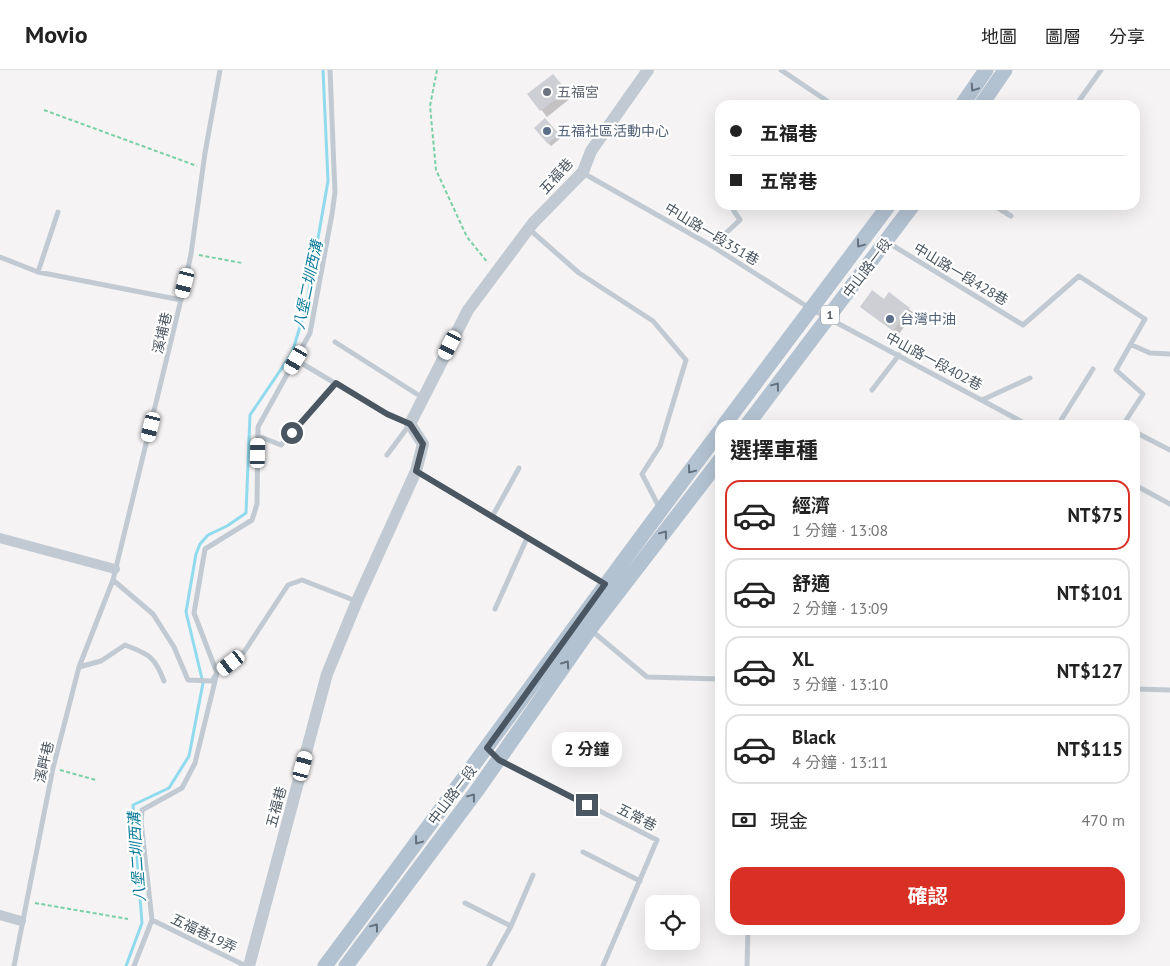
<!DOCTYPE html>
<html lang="zh-TW">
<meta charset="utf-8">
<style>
body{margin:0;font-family:"PT Sans","Noto Sans TC",sans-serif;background:#f2f2f2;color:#222;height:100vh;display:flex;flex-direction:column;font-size:19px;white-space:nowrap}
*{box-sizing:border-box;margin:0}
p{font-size:16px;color:#767676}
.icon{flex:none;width:28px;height:28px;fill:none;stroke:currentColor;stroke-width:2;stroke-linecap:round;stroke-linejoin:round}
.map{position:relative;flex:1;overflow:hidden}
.details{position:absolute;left:715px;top:350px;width:425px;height:515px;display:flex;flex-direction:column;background:#fff;border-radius:15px;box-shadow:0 5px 20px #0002}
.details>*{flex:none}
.hud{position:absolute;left:715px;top:30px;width:425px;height:110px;border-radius:15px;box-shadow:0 5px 20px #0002;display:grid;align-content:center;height:110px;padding:0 15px;background:#fff}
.buttons{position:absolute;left:645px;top:825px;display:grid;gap:10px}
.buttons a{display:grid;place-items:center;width:55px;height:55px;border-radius:10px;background:#fff;box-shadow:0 5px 20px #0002;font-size:25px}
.end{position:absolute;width:22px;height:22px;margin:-11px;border:6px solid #4a5661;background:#fff;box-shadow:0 0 0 2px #fff}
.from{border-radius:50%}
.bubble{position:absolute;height:35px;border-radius:15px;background:#fff;box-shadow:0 5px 20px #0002;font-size:16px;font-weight:700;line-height:35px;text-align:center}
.car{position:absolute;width:15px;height:30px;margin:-15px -8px;border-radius:6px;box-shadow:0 0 4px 1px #0007;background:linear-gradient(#fff 24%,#345 0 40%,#fff 0 76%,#345 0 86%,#fff 0)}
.hud b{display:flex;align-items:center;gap:18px;height:48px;font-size:19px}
.hud b+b{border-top:1px solid #e0e0e0}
.hud i{width:12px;height:12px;background:#222}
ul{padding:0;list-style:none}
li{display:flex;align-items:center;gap:15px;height:70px;margin:0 10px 8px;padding:0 5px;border:2px solid #e0e0e0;border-radius:15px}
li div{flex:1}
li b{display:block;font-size:19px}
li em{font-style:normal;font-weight:700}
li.on{border-color:#d93025}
li>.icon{width:45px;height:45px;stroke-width:1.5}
h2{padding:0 15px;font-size:22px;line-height:60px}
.pay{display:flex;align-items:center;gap:12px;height:55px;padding:0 15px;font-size:19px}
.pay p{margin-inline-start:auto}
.primary-button{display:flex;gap:10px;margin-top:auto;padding:10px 15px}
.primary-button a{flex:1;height:58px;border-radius:15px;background:#d93025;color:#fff;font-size:20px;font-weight:700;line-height:58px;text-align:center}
header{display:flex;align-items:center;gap:30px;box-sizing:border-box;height:70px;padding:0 25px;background:#fff;border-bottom:1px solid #e0e0e0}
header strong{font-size:24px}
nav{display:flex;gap:28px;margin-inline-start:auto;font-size:18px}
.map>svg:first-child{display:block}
</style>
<header>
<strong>Movio</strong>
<nav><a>地圖</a><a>圖層</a><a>分享</a></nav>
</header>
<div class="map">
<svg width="1170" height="896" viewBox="0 0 1170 896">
<rect width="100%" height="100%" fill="#f5f3f3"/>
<path fill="#0003" d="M 553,5 L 572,27 L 547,47 L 529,24 Z
M 545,50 L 561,68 L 551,76 L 548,73 Z
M 889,224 L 914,243 L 899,264 L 866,241 L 885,230 Z"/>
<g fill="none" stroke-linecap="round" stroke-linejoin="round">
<path stroke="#90daee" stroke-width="3" d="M 126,896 L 142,853 L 133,735 L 169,718 L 189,686 L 203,613 L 186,542 L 196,484 L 200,474 L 208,465 L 227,456 L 246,443 L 250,345 L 292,283 L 306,237 L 328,111 L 323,0"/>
</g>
<path fill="#cdcfd5" d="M 553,4 L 567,21 L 540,41 L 527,24 Z
M 545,48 L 559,64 L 548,74 L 534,58 Z
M 872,220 L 884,229 L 889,222 L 910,238 L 893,261 L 860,237 Z"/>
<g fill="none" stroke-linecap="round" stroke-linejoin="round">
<path stroke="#7ad0a6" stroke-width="2" stroke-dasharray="4 2.5" stroke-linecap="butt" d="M 437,0 L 430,36 L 436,100 L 467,167 L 488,193
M 44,40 L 197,96
M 199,185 L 242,193
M 60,700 L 96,710
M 35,833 L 128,849"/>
<path stroke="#c1cad2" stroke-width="5" d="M 781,0 L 833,35
M 1076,35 L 1101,0
M 583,103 L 712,176 L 811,239 L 1028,355
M 993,135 L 1011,146
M 529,159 L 579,203 L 653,251 L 686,290 L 660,376 L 642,404 L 659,437
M 887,172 L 1023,255 L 1079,206 L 1145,249 L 1116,300 L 1143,324 L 1123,355
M 712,176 L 740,150 L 730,135
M 0,187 L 38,202 L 181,230
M 38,202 L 58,142
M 335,272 L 423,328
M 1132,275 L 1150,283 L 1170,284
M 296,290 L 387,344 L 410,354 L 387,385
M 872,320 L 899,285
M 982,330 L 1030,308
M 1058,355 L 1093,299
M 1135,362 L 1170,380
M 258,366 L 281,375 L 335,313
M 416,401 L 604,513
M 1135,415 L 1170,434
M 492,447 L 519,398
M 113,510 L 153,544 L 174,577 L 188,610 L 212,611 L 217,603 L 244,582 L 288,515 L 302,510 L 356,531
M 495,539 L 527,468
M 592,561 L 647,607 L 720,609
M 79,597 L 101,591 L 125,575 C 149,584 155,587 164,611
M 1135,619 L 1170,620
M 501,691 L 657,770 L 603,896
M 583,782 L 640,811
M 465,833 L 511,856
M 152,850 L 246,896
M 14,896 L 53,698 L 79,597 L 113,510 L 185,213 L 191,184 L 205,83 L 220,0
M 134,896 L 152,850 L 141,752 L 142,740 L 182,718 L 195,693 L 217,603 L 194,543 L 205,479 L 252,450 L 257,434 L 258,357 L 310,263 L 332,144 L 335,122 L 334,99 L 330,0
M 489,896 L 511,856 L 533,805
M 747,896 L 748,860"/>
<path stroke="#c1cad2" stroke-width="10" d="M 0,468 L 115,499
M 0,845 L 21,851"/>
<path stroke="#c1cad2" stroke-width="12" d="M 249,896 L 327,604 L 357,531 L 416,401 L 423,374 L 410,354 L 468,240 L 533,153 L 583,102 L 591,81 L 648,0"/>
<path stroke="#b3c2d1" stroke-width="15" d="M 962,35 L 986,0
M 981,35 L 1005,0
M 724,355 L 889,135
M 747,355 L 913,135
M 325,896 C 458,718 587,538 720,361
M 346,896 L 478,719 L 590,559 L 720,390"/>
</g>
<defs><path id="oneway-chevron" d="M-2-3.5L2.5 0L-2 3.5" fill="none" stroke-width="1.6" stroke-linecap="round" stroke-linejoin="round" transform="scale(1.25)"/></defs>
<g stroke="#64717d">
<use href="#oneway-chevron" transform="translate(974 18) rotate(124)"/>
<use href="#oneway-chevron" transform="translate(860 174) rotate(127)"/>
<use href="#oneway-chevron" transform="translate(776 316) rotate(-53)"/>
<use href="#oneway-chevron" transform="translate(691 400) rotate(127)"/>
<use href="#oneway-chevron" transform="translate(664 464) rotate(-53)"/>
<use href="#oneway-chevron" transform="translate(566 594) rotate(-55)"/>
<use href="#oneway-chevron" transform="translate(472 727) rotate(-53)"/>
<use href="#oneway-chevron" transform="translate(418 771) rotate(127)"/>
<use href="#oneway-chevron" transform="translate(375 857) rotate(-53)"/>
</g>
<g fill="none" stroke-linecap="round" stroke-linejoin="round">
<path stroke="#4a5661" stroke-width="6" d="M 292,363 L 336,313 L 387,344 L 410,354 L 423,374 L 416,401 L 605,514 L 487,678 L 499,690 L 587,735"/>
</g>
<circle fill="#6b7280" stroke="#fff" stroke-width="2" cx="547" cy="22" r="5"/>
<g fill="#5c6f8a" stroke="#fff" stroke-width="2">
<circle cx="547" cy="61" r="5"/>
<circle cx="890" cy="249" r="5"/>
</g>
<g text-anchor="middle" stroke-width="4.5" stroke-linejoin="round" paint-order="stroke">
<rect fill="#fff" stroke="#808990" stroke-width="1" x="821" y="235.5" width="18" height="19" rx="4"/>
<g font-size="12" font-weight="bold" fill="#4a5661">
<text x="830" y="249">1</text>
</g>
<g font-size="14" fill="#5b616d" stroke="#fff" text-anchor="start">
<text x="557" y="27">五福宮</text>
</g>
<g font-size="14" fill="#4e5e75" stroke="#fff" text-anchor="start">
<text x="557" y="66">五福社區活動中心</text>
<text x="900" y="254">台灣中油</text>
</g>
<g font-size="14" fill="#4a5661" stroke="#fff">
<text transform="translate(556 106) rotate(-48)" y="5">五福巷</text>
<text transform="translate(712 164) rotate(31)" y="5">中山路一段351巷</text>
<text transform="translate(867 198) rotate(-53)" y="5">中山路一段</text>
<text transform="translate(961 204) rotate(31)" y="5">中山路一段428巷</text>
<text transform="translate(162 263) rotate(-77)" y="5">溪埔巷</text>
<text transform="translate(934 291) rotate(28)" y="5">中山路一段402巷</text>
<text transform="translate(44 692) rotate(-77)" y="5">溪畔巷</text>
<text transform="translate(452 725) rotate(-53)" y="5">中山路一段</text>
<text transform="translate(276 737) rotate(-75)" y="5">五福巷</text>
<text transform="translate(637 747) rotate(27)" y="5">五常巷</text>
<text transform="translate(204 863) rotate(26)" y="5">五福巷19弄</text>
</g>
<g font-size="15" font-style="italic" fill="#0c7c9b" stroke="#fff">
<text transform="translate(308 215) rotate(-78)" y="5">八堡二圳西溝</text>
<text transform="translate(137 787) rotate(-94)" y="5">八堡二圳西溝</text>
</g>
</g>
</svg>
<div class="buttons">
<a><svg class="icon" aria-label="locate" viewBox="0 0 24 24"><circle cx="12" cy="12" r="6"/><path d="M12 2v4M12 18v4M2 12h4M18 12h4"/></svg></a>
</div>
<i class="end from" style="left:292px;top:363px"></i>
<i class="end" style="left:587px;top:735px"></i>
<div class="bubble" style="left:552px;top:662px;width:70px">2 分鐘</div>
<i class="car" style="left:185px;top:213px;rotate:194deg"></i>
<i class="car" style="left:450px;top:275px;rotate:207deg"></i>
<i class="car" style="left:296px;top:290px;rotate:210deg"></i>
<i class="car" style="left:151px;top:357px;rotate:194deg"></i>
<i class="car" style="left:258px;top:383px;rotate:1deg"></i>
<i class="car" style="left:231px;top:593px;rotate:232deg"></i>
<i class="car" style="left:303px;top:696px;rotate:15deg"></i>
<div class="hud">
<b><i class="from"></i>五福巷</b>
<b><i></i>五常巷</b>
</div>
<section class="details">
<h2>選擇車種</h2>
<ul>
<li class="on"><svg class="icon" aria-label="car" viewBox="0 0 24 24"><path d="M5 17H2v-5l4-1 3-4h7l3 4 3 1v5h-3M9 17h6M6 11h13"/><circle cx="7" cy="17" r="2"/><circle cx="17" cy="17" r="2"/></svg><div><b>經濟</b><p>1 分鐘 · 13:08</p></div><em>NT$75</em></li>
<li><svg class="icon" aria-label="car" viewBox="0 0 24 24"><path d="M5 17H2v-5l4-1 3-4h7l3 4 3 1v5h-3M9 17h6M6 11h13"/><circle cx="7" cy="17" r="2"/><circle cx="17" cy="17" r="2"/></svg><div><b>舒適</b><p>2 分鐘 · 13:09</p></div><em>NT$101</em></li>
<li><svg class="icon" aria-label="car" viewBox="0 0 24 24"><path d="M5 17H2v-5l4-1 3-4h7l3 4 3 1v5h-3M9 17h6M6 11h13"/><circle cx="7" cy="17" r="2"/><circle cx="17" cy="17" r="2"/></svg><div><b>XL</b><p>3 分鐘 · 13:10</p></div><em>NT$127</em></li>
<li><svg class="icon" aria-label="car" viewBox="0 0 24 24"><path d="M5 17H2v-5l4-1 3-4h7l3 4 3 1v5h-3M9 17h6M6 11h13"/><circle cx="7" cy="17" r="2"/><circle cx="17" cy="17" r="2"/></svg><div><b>Black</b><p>4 分鐘 · 13:11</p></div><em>NT$115</em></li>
</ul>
<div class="pay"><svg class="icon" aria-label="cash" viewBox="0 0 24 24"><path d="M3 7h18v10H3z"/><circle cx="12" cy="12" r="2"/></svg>現金<p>470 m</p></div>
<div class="primary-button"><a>確認</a></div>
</section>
</div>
